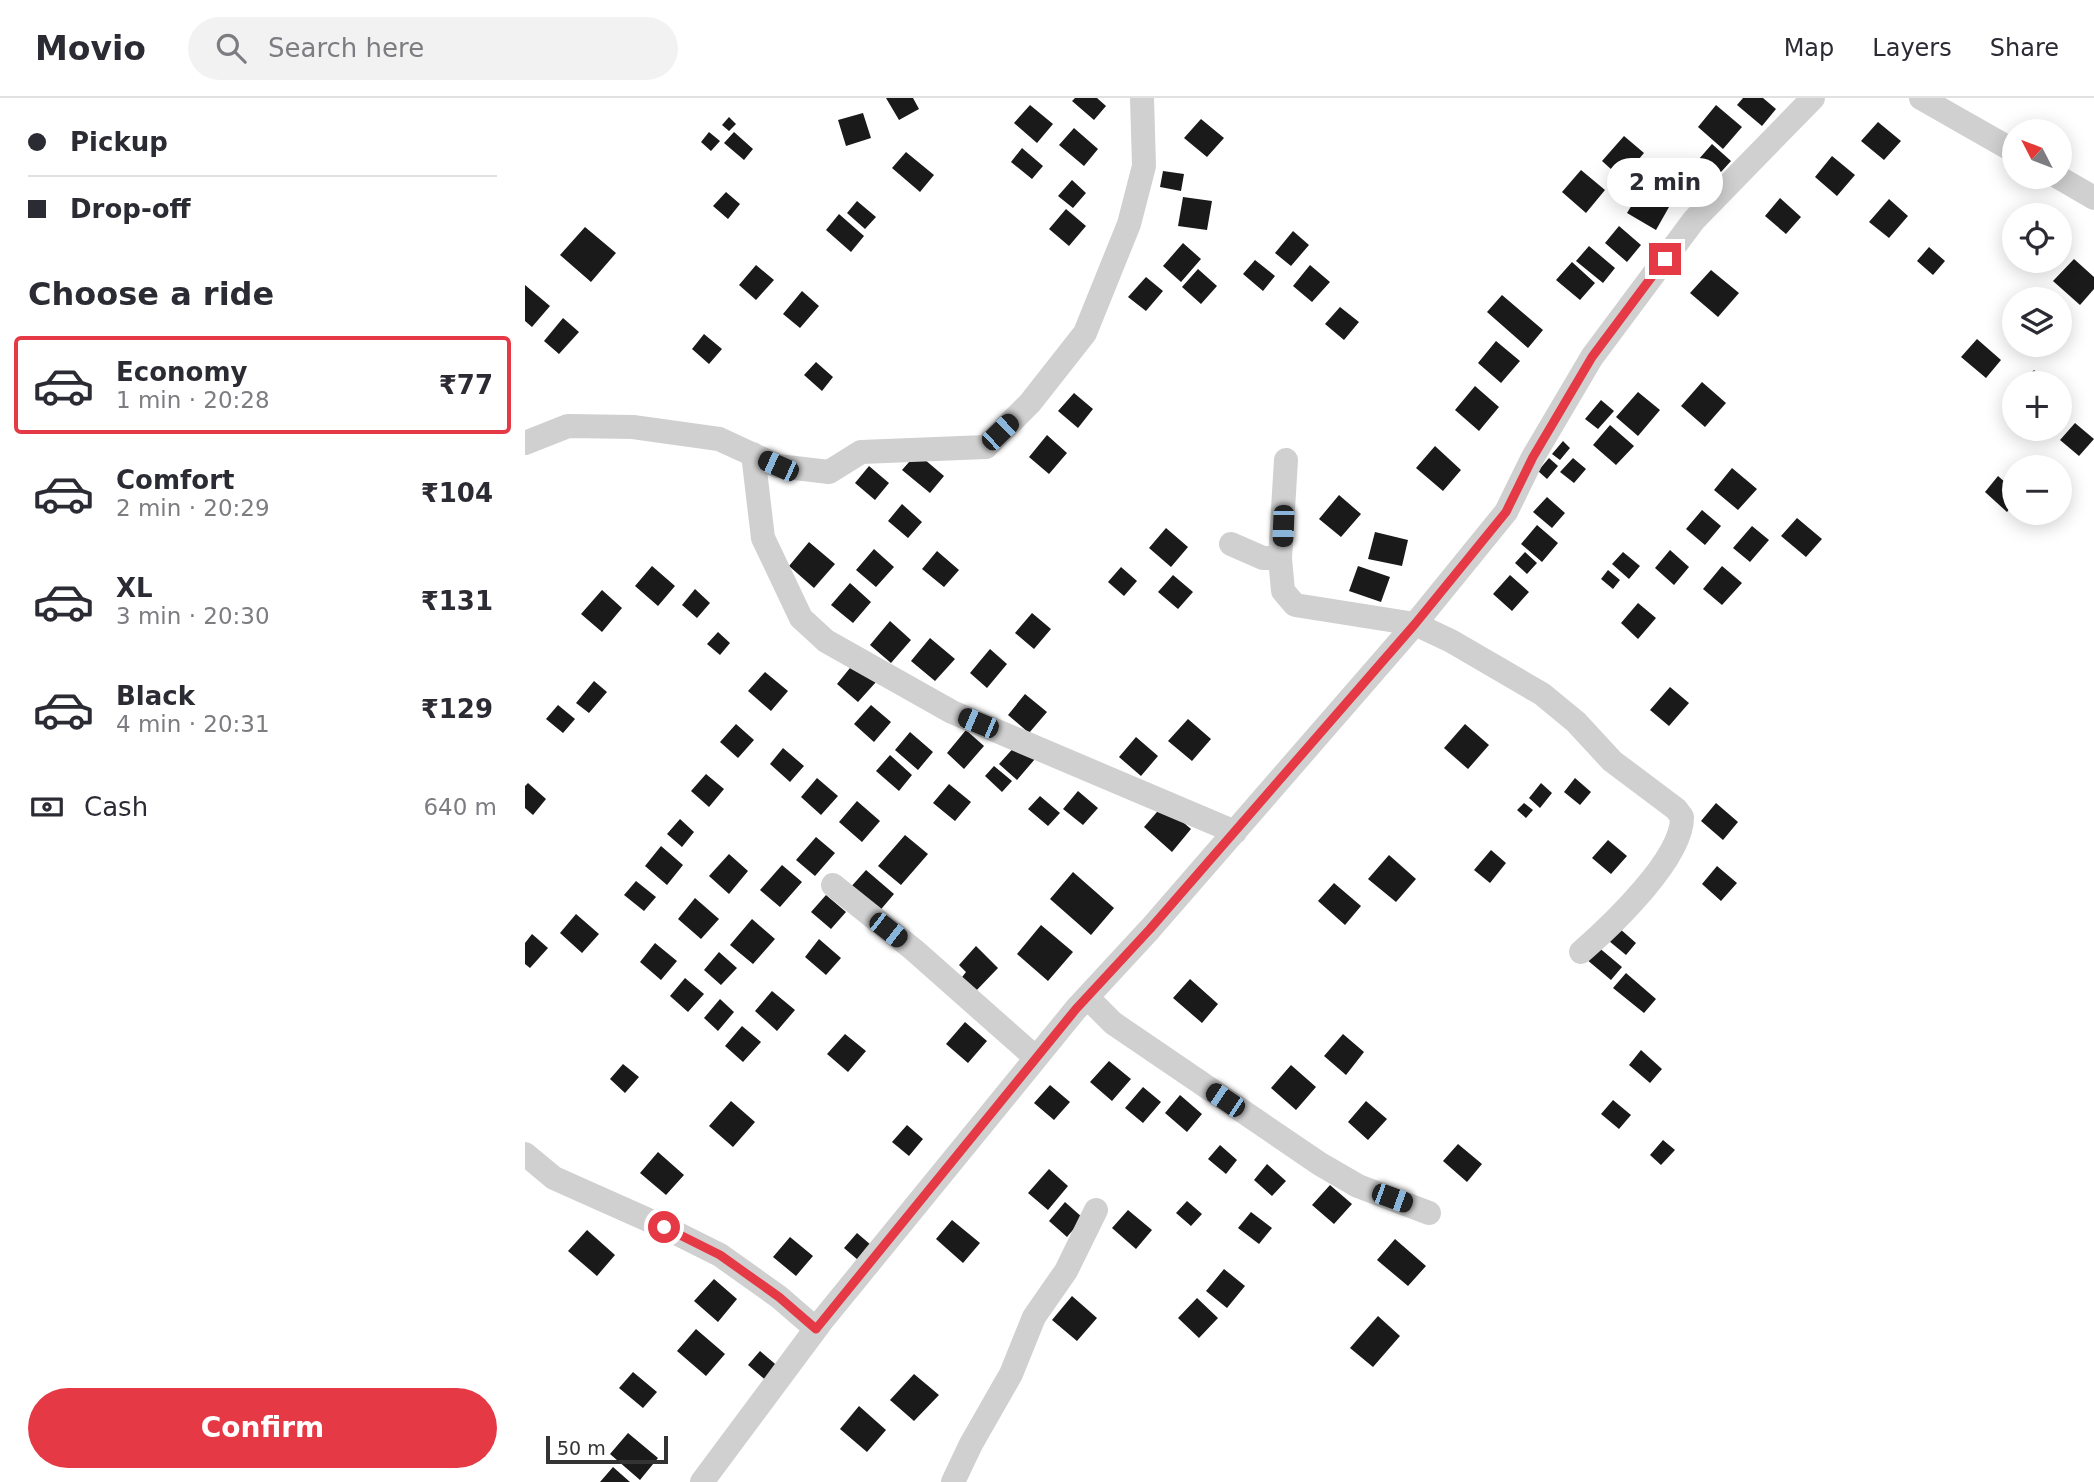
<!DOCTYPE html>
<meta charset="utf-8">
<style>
body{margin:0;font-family:"DejaVu Sans",sans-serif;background:#f2f2f3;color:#2b2b33;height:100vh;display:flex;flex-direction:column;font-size:26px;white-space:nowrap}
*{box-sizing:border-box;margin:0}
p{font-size:23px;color:#7c7c81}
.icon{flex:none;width:38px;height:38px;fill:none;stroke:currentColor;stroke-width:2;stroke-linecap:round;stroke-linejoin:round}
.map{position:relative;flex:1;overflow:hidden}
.panel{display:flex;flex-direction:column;background:#fff;width:525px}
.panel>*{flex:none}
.banner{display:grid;align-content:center;height:154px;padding:0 28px;background:#fff}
.needle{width:46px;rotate:312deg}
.controls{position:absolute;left:1477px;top:21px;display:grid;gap:14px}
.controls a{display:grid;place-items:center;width:70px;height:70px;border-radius:50%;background:#fff;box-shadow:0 4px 18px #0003;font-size:35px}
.scale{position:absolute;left:21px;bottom:18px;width:122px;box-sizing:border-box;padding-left:7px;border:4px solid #333;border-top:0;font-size:19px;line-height:24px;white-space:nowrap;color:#333;-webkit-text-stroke:5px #fff;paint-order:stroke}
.end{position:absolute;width:32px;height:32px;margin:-16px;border:9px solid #e63946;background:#fff;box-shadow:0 0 0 4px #fff}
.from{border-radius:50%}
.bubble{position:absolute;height:49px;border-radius:24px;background:#fff;box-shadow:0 4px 18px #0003;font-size:23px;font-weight:700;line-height:49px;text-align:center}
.car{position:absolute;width:21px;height:42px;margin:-21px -10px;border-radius:9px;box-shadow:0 0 5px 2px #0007;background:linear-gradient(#222 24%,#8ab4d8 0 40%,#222 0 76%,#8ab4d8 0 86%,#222 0)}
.banner b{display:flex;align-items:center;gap:24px;height:66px;font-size:26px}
.banner b+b{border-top:2px solid #e1e1e2}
.banner i{width:18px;height:18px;background:#2b2b33}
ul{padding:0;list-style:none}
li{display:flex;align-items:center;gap:21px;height:98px;margin:0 14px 10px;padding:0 14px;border:4px solid transparent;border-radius:7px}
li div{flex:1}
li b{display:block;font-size:26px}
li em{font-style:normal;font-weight:700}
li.active{border-color:#e63946}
li>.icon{width:63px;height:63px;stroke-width:1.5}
h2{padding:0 28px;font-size:32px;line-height:84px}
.pay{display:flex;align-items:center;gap:18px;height:77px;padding:0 28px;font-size:26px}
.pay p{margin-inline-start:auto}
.cta{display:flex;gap:14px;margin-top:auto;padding:14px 28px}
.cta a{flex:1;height:80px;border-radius:42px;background:#e63946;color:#fff;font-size:28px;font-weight:700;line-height:80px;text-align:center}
header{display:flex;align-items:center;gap:42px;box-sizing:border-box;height:98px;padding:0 35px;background:#fff;border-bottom:2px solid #e1e1e2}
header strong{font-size:33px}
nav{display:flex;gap:38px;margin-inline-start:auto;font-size:24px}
.search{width:490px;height:63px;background:#f2f2f3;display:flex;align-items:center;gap:18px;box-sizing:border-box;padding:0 24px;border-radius:38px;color:#7c7c81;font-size:26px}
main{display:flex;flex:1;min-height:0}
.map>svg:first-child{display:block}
</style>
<header>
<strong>Movio</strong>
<div class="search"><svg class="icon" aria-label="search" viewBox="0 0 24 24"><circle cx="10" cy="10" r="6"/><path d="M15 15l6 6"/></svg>Search here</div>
<nav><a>Map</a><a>Layers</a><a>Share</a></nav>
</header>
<main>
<section class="panel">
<div class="banner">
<b><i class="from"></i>Pickup</b>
<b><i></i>Drop-off</b>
</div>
<h2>Choose a ride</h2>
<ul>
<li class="active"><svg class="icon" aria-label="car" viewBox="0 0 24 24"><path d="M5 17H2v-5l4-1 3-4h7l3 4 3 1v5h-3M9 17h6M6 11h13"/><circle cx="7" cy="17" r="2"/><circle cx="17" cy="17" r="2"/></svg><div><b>Economy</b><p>1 min · 20:28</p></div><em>₹77</em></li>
<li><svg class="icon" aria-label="car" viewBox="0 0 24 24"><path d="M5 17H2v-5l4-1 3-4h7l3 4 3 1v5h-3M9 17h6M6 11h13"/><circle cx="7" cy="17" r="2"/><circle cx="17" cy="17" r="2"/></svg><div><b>Comfort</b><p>2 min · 20:29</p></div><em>₹104</em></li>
<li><svg class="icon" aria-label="car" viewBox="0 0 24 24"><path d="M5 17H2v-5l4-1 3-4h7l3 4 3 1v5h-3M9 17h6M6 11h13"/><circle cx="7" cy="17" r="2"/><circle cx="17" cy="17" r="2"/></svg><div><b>XL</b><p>3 min · 20:30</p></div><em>₹131</em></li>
<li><svg class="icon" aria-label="car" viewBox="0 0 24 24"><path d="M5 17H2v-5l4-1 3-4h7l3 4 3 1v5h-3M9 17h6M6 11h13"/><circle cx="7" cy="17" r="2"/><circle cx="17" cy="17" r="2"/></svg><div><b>Black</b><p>4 min · 20:31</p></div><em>₹129</em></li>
</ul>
<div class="pay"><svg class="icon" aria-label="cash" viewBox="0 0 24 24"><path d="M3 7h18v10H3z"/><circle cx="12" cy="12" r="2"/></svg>Cash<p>640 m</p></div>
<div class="cta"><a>Confirm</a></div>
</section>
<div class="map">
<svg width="1569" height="1384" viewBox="0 0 1569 1384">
<rect width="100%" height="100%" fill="#fff"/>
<path fill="#1a1a1a" d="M 361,0 L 388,0 L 394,11 L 374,22 Z
M 550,0 L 572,0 L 581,8 L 569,22 L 547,3 Z
M 1218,0 L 1238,0 L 1251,11 L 1237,28 L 1212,7 Z
M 505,7 L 528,26 L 512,45 L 489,25 Z
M 1191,7 L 1217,29 L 1198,51 L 1173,29 Z
M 338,15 L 346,40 L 321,48 L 313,22 Z
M 204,19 L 211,26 L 204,33 L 197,27 Z
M 676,21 L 699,40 L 682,59 L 659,40 Z
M 1353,24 L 1376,43 L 1359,62 L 1336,43 Z
M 549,30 L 573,51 L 559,68 L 534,47 Z
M 184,34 L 195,43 L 186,53 L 176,44 Z
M 209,34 L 228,51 L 219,62 L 199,45 Z
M 1099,38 L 1119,55 L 1097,81 L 1077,63 Z
M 1187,46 L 1206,63 L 1186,85 L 1167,69 Z
M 497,50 L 518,68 L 507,81 L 486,64 Z
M 381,54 L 409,77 L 395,94 L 367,70 Z
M 1307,58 L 1330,77 L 1312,98 L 1290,79 Z
M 1139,65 L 1158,81 L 1143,98 L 1125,82 Z
M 1056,72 L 1080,92 L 1061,115 L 1037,94 Z
M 638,73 L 659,76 L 656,93 L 635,89 Z
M 547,82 L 561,95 L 548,110 L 533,98 Z
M 1116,92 L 1144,109 L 1131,132 L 1102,115 Z
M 201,94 L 215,106 L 203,121 L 188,108 Z
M 658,99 L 687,103 L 682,132 L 653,128 Z
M 1255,100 L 1276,119 L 1261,136 L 1240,118 Z
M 1364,101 L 1383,118 L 1364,140 L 1344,124 Z
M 332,103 L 351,119 L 340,131 L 322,115 Z
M 541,111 L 561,128 L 544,148 L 524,131 Z
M 314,116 L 339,138 L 326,154 L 301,132 Z
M 1094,128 L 1116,147 L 1102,164 L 1080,145 Z
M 60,129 L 91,155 L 66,184 L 35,157 Z
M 768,133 L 784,147 L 766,168 L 750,155 Z
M 658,145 L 676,161 L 656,184 L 638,168 Z
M 1064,148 L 1090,170 L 1078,185 L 1051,163 Z
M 1404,149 L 1420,163 L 1408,177 L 1392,163 Z
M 1549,161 L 1569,179 L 1569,191 L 1555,207 L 1528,183 Z
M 730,162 L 750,178 L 738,193 L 718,176 Z
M 1047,164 L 1070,185 L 1055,202 L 1031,182 Z
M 231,167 L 249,182 L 231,202 L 214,187 Z
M 785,167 L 805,184 L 787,204 L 768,188 Z
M 673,171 L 692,188 L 676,206 L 657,189 Z
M 1186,172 L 1214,195 L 1193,219 L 1165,195 Z
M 621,179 L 638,193 L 621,213 L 603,199 Z
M 0,187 L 25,208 L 7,229 L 0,223 Z
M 277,193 L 294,208 L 275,230 L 258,216 Z
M 977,197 L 1018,232 L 1003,250 L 962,214 Z
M 815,209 L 834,224 L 819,242 L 800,226 Z
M 38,220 L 54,234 L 34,256 L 19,243 Z
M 179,236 L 197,251 L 184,266 L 167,251 Z
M 1452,241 L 1476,262 L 1461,280 L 1436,259 Z
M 971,243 L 995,263 L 976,285 L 953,265 Z
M 291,264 L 308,279 L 297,293 L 279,277 Z
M 1509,272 L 1524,285 L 1497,285 Z
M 1177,284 L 1201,305 L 1180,329 L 1156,308 Z
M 950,288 L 974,309 L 954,333 L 930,312 Z
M 1113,294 L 1135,312 L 1113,338 L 1091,319 Z
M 549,295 L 568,311 L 553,330 L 533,313 Z
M 1076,302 L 1089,313 L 1073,331 L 1060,321 Z
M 1550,325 L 1569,341 L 1554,358 L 1535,342 Z
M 1085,327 L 1109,348 L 1091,367 L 1068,347 Z
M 522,337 L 542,355 L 524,376 L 504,359 Z
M 1038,343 L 1045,350 L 1035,362 L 1027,356 Z
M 910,348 L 936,372 L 918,393 L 891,370 Z
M 392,355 L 419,378 L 405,395 L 377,372 Z
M 1024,360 L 1033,368 L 1022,381 L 1013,373 Z
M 1048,360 L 1061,371 L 1049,385 L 1035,374 Z
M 344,368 L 364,385 L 350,402 L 330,385 Z
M 1207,370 L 1232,391 L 1213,412 L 1189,392 Z
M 1473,378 L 1489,392 L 1489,405 L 1482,414 L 1460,394 Z
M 814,397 L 836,416 L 816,439 L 794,421 Z
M 1022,399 L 1040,415 L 1027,430 L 1008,414 Z
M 377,406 L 397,424 L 383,440 L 363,423 Z
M 1177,412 L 1196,428 L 1180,447 L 1161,431 Z
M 1272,420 L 1297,441 L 1281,459 L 1256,438 Z
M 1012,427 L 1033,445 L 1017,464 L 996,446 Z
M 1227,428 L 1244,442 L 1225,464 L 1208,450 Z
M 641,430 L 663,449 L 646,469 L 624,450 Z
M 850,434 L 883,442 L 877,468 L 843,461 Z
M 284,444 L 310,466 L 289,490 L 264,468 Z
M 349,451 L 369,469 L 351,489 L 331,472 Z
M 1145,452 L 1164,469 L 1149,487 L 1130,470 Z
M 412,453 L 434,472 L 419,489 L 397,471 Z
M 1000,454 L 1012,465 L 1002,476 L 990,465 Z
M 1098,454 L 1115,468 L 1104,481 L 1087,466 Z
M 127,468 L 150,488 L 133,508 L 110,488 Z
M 833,468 L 865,479 L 856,504 L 824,493 Z
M 1197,468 L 1217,485 L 1197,507 L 1178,491 Z
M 596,469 L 612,483 L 599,498 L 583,484 Z
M 1083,472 L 1095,482 L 1088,491 L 1076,481 Z
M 648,477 L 668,494 L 653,511 L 633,494 Z
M 985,477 L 1004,494 L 987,513 L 968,496 Z
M 325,485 L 346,504 L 328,525 L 306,507 Z
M 170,491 L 185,505 L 172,520 L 157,507 Z
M 77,492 L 97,510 L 77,534 L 56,516 Z
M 1113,505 L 1131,520 L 1113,541 L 1096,525 Z
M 507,515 L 526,531 L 509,551 L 490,535 Z
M 365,523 L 386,542 L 366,565 L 345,547 Z
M 193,534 L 205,545 L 195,557 L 182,546 Z
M 405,540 L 430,561 L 410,583 L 386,563 Z
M 465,551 L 482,566 L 462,590 L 445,575 Z
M 329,565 L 351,584 L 333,604 L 312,586 Z
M 240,574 L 263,593 L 246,613 L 223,593 Z
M 69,583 L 82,594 L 64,615 L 51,605 Z
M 1145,589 L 1164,605 L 1144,628 L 1125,612 Z
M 500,596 L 522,614 L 504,635 L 483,617 Z
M 33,607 L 50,621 L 38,635 L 21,621 Z
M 346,607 L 366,624 L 349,644 L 329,626 Z
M 663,621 L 686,641 L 667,663 L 643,643 Z
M 211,626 L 229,642 L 213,660 L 195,644 Z
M 940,626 L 964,647 L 943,671 L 919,650 Z
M 441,632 L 459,648 L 439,671 L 422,655 Z
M 385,634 L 408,654 L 393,672 L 370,652 Z
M 611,639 L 633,658 L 616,678 L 594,659 Z
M 492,646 L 510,661 L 492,682 L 474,666 Z
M 258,650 L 279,668 L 265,684 L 245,666 Z
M 365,657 L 387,677 L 374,693 L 351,673 Z
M 469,668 L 487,683 L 477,694 L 460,678 Z
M 181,676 L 199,691 L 184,709 L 166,693 Z
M 292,680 L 313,698 L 296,717 L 276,699 Z
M 1050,680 L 1066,694 L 1055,707 L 1039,694 Z
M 3,685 L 21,701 L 8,717 L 0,710 L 0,688 Z
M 1016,685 L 1027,695 L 1015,710 L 1004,700 Z
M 424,686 L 446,704 L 430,723 L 408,705 Z
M 553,693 L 573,710 L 558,727 L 538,711 Z
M 515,698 L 535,715 L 523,728 L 503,711 Z
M 332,703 L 355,723 L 337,744 L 314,724 Z
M 999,705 L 1008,712 L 1001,720 L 992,712 Z
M 1191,705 L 1213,724 L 1198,742 L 1176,723 Z
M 638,707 L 666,731 L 647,754 L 619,729 Z
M 155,721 L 169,734 L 157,749 L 142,736 Z
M 380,737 L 403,756 L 376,787 L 353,768 Z
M 291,739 L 310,755 L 290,778 L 271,762 Z
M 1083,742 L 1102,758 L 1086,776 L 1067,760 Z
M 136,748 L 158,767 L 142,787 L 120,768 Z
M 966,752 L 981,765 L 965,785 L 949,772 Z
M 204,756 L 223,773 L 204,796 L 184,778 Z
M 864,757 L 891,781 L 871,804 L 843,781 Z
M 257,767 L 277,784 L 255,809 L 235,792 Z
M 1192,768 L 1212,785 L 1196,803 L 1177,786 Z
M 341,772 L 369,796 L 352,816 L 324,791 Z
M 548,774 L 589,810 L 566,837 L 525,801 Z
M 111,783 L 131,799 L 119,813 L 99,797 Z
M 809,785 L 836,808 L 820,827 L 793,803 Z
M 301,797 L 321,814 L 306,831 L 286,814 Z
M 170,800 L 194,821 L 176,841 L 153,821 Z
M 51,816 L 74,836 L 57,855 L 35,835 Z
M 227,821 L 250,841 L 228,866 L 205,847 Z
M 516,827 L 548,854 L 523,883 L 492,856 Z
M 1094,830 L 1111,845 L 1101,857 L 1084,843 Z
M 7,836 L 23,850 L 5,870 L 0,866 L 0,845 Z
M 294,841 L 316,860 L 301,877 L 280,859 Z
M 130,845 L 152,863 L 136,882 L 115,864 Z
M 451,848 L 473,870 L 448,896 L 434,883 L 441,874 L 434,867 Z
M 1072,848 L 1097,869 L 1086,882 L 1061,861 Z
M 194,854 L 212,870 L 196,887 L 179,872 Z
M 1101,875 L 1131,901 L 1119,915 L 1088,890 Z
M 160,880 L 179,896 L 163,914 L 145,898 Z
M 665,881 L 693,906 L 677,925 L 648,900 Z
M 247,893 L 270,912 L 252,933 L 230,913 Z
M 195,901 L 209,914 L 193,933 L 179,920 Z
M 440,924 L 462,943 L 443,965 L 421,946 Z
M 217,928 L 236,944 L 218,964 L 200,948 Z
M 320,936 L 341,953 L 323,974 L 302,956 Z
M 818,936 L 839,954 L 821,977 L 799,958 Z
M 1116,952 L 1137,971 L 1125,985 L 1104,967 Z
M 584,963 L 606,981 L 587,1003 L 565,984 Z
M 98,966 L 114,979 L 100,995 L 85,981 Z
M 766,967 L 791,989 L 771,1012 L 746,990 Z
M 525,987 L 545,1004 L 529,1022 L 509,1005 Z
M 618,989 L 636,1004 L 618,1025 L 600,1010 Z
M 655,997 L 677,1016 L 662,1034 L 640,1015 Z
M 1088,1002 L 1106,1017 L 1094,1031 L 1076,1016 Z
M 206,1003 L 230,1024 L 208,1049 L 184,1028 Z
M 841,1003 L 862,1021 L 843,1042 L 823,1024 Z
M 382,1027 L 398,1041 L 384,1058 L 367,1044 Z
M 1138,1042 L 1150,1052 L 1136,1067 L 1125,1057 Z
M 933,1046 L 957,1066 L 942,1084 L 918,1063 Z
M 695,1047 L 712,1062 L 701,1076 L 683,1061 Z
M 133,1054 L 159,1077 L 141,1097 L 115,1075 Z
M 742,1066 L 761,1083 L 747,1098 L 729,1082 Z
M 524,1071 L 543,1088 L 523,1112 L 503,1095 Z
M 805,1087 L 827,1106 L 809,1126 L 787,1107 Z
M 662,1103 L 677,1116 L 666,1128 L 651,1115 Z
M 540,1104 L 558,1120 L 542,1139 L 524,1123 Z
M 603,1112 L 627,1132 L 611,1151 L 587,1130 Z
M 726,1114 L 747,1130 L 734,1146 L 713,1130 Z
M 427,1122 L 455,1145 L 438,1165 L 411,1141 Z
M 62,1132 L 90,1157 L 72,1178 L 43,1153 Z
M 332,1135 L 346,1147 L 333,1162 L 319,1150 Z
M 265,1139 L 288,1158 L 271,1178 L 248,1159 Z
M 870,1141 L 901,1168 L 883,1188 L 852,1162 Z
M 699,1171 L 720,1188 L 702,1210 L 681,1193 Z
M 189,1181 L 212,1201 L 193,1224 L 169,1203 Z
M 547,1198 L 572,1220 L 552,1243 L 527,1222 Z
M 672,1200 L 693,1220 L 674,1240 L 653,1220 Z
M 853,1218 L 875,1238 L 848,1269 L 825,1250 Z
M 171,1231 L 200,1256 L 181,1278 L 152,1253 Z
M 235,1253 L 256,1271 L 244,1285 L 223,1267 Z
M 108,1274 L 132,1294 L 118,1310 L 94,1290 Z
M 389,1276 L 414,1297 L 389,1323 L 365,1302 Z
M 334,1308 L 361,1332 L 342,1354 L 315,1331 Z
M 103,1335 L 133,1360 L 115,1382 L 85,1356 Z
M 88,1369 L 105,1384 L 75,1384 Z"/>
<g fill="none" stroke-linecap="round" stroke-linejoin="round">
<path stroke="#d0d0d0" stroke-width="24" d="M 1396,0 L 1489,53
M 1533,79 L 1569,100
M 0,345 L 43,328 L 108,329 L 194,341 L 253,368 L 304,374 L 336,354 L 461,349 L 505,305 L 560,235 L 604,126 L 619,68 L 617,0
M 228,356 L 238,440 L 276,520 L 301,543 L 427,614 L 710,734
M 761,362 L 755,460 L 758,493 L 770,507 L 890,526 L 926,543 L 1017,596 L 1051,624 L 1087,663 L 1151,711 L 1157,719 C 1158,760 1086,828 1056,854
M 706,446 L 738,460 L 755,460
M 308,787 L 389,852 L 511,960
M 562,899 L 588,925 L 795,1066 L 833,1088 L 904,1115
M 0,1056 L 29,1080 L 139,1129 L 195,1157 L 254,1199 L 291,1231
M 177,1384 L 296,1224 L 551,911 L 625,831 L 890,526 L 981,414 L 1008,359 L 1067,259 L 1169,122 L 1288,0
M 428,1384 L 446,1346 L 486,1276 L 509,1219 L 541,1173 L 571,1112"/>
</g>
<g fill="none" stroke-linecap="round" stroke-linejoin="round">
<path stroke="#e63946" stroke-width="9" d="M 139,1129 L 195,1157 L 254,1199 L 291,1231 L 551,911 L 625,831 L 890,526 L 981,414 L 1008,359 L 1067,259 L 1140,161"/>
</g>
</svg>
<div class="controls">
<a><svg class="needle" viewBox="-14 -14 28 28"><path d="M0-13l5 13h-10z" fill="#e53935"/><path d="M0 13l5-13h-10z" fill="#7c7c81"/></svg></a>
<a><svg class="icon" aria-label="locate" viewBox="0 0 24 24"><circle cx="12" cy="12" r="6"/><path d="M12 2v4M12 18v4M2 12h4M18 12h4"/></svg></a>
<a><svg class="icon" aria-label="layers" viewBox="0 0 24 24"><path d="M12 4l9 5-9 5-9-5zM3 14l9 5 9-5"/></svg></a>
<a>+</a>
<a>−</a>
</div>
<div class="scale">50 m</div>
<i class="end from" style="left:139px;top:1129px"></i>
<i class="end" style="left:1140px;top:161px"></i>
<div class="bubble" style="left:1082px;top:60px;width:116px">2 min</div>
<i class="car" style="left:475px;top:334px;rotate:46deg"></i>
<i class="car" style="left:253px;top:368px;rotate:294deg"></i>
<i class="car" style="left:758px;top:428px;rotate:182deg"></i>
<i class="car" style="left:453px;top:625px;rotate:293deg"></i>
<i class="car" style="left:363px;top:832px;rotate:128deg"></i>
<i class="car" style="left:700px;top:1002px;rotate:304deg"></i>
<i class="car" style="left:867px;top:1100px;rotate:110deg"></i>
</div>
</main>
